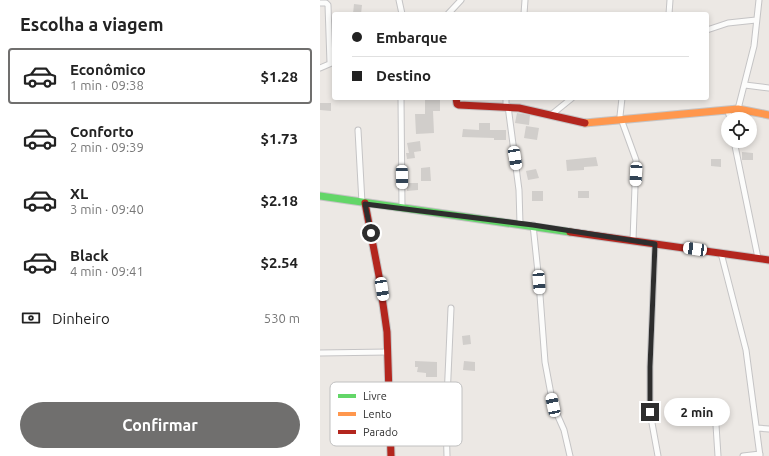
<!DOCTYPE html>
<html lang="pt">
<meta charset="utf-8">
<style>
body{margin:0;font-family:Ubuntu,sans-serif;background:#f6f6f6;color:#222;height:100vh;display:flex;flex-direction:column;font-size:15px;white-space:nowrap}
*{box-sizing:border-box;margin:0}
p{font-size:13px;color:#767676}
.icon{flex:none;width:22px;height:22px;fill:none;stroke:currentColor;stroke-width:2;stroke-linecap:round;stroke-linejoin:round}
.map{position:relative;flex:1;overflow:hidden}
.panel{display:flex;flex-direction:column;background:#fff;width:320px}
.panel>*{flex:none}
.banner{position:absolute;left:12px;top:12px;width:377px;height:88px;border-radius:4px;box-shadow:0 2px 6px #0003;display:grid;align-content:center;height:88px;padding:0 20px;background:#fff}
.fabs{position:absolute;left:401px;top:112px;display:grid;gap:8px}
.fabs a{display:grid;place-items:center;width:36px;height:36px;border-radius:50%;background:#fff;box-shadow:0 2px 6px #0003;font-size:20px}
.end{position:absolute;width:18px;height:18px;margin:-9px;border:5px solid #2e2e2e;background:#fff;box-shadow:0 0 0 2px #fff}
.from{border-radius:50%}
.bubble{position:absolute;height:28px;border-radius:14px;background:#fff;box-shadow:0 2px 6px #0003;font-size:13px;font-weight:600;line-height:28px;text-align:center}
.car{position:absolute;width:12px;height:24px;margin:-12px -6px;border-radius:5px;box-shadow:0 0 3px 1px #0007;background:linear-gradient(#fff 24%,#345 0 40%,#fff 0 76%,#345 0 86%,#fff 0)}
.banner b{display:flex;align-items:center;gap:14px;height:38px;font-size:15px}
.banner b+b{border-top:1px solid #e0e0e0}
.banner i{width:10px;height:10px;background:#222}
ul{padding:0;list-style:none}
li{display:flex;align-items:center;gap:12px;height:56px;margin:0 8px 6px;padding:0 12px;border:2px solid transparent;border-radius:4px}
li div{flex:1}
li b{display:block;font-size:15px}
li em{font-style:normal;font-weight:600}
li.active{border-color:#706f6e}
li>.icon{width:36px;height:36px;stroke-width:1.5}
h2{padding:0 20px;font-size:18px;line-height:48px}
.pay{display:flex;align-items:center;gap:10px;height:44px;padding:0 20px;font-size:15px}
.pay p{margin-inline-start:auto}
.action{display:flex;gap:8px;margin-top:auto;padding:8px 20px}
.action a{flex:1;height:46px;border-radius:24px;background:#706f6e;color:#fff;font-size:16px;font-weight:600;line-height:46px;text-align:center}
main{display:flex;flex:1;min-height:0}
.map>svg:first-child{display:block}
</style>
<main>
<section class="panel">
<h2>Escolha a viagem</h2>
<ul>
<li class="active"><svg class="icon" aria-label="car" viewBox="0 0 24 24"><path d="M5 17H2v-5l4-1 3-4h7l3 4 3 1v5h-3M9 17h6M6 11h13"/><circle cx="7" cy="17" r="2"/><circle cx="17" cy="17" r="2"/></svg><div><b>Econômico</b><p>1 min · 09:38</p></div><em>$1.28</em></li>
<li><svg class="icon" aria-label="car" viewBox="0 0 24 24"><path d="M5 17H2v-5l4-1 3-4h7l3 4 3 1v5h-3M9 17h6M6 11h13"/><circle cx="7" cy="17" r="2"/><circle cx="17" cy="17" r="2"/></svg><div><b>Conforto</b><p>2 min · 09:39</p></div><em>$1.73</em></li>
<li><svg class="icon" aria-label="car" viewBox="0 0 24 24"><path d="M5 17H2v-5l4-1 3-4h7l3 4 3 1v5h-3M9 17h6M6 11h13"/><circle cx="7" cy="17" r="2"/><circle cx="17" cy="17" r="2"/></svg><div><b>XL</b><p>3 min · 09:40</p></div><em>$2.18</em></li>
<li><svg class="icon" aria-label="car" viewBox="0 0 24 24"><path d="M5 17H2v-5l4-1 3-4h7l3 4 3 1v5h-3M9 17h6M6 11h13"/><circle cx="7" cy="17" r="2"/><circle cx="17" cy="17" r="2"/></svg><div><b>Black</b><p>4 min · 09:41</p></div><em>$2.54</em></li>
</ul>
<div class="pay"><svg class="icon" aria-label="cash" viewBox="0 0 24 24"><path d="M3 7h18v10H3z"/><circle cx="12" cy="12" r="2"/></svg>Dinheiro<p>530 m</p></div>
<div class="action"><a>Confirmar</a></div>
</section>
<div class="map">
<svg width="449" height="456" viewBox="0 0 449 456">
<rect width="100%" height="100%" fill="#ece8e4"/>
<path fill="#d1cecb" d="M 34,4 L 42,5 L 41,14 L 33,14 Z
M 105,98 L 120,98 L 120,111 L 113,111 L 114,133 L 96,134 L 95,114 L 105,114 Z
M 0,103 L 11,103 L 11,111 L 0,110 Z
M 197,113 L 210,115 L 209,125 L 195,123 Z
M 159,123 L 170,123 L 170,130 L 186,130 L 186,140 L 174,140 L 174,138 L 142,137 L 143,129 L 159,130 Z
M 206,126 L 219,128 L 217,140 L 204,138 Z
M 100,141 L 101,151 L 94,152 L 95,158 L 87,159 L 86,153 L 89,153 L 87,143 Z
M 422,152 L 433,153 L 433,160 L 422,160 Z
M 276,157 L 278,166 L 264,167 L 264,170 L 247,171 L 246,160 Z
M 391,159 L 401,159 L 401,167 L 391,166 Z
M 110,167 L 111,181 L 101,181 L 101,168 Z
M 216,169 L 219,178 L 208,180 L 206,171 Z
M 87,183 L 98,183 L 98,190 L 87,191 Z
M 212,191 L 223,191 L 223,201 L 212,201 Z
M 258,191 L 269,191 L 269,198 L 258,198 Z
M 150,335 L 151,344 L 143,345 L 142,336 Z
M 95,361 L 117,362 L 117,377 L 106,377 L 106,373 L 97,372 L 98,367 L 95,367 Z
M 144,361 L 155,362 L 155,371 L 143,370 Z"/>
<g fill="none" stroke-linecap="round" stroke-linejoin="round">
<g stroke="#c5c4c5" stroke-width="7">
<path id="street" d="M 79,0 L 82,14
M 0,3 L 6,3 L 8,5 L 10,63
M 128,14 L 141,0
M 204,14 L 205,0
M 349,14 L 350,0
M 387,30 L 408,23 L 436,20
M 0,68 L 14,62
M 425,85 L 449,88
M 81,98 L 82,208
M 302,98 L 300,116 L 316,160 L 313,240
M 186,106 L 186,98
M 188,106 L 199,190 L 200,224
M 418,109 L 434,46 L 439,0
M 408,111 L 410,119
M 231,115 L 252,98
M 38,130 L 42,203
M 414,141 L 438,258
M 213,225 L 219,282 L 225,362 L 233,405 L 244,430 L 250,456
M 335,244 L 330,367 L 330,412 L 338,456
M 401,253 L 426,350 L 440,456
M 0,353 L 68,352
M 396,425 L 398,456
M 437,428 L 449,429
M 127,456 L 126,421 L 131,308
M 423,456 L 440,454"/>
</g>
<g stroke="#c5c4c5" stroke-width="9">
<path id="fast" d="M 0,196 L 250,232"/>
</g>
<g stroke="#c5c4c5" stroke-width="9">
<path id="slow" d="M 265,123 L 418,109 L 449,115"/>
</g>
<g stroke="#c5c4c5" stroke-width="9">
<path id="jam" d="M 136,98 L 137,104 L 139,105 L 199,108 L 265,123
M 45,203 L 59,276 L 67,332 L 71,456
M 250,232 L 449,260"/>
</g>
<use href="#street" stroke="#fcfcfb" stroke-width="5"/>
<use href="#fast" stroke="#63d668" stroke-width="7"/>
<use href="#slow" stroke="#ff974d" stroke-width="7"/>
<use href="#jam" stroke="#b3261e" stroke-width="7"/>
</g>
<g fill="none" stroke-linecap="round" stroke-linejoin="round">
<path stroke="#2e2e2e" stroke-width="5" d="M 51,233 L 45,204 L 213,225 L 335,244 L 330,367 L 330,412"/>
</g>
<rect x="10" y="382" width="132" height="64" rx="6" fill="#fff" stroke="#c0c0c0" stroke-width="1"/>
<rect x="18" y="394" width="18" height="4" fill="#63d668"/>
<rect x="18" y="412" width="18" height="4" fill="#ff974d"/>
<rect x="18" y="430" width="18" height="4" fill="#b3261e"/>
<g font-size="11" fill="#2e2e2e">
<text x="43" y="400">Livre</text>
<text x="43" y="418">Lento</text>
<text x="43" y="436">Parado</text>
</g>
</svg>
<div class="fabs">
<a><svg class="icon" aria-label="locate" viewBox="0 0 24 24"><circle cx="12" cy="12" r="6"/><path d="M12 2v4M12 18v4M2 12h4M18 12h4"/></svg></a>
</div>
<i class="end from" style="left:51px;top:233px"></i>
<i class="end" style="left:330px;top:412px"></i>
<div class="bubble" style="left:344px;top:398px;width:66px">2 min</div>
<i class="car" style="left:195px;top:158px;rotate:171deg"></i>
<i class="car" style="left:316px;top:174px;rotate:183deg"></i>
<i class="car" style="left:82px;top:177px;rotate:179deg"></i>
<i class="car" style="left:375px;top:249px;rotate:278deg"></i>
<i class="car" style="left:219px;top:282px;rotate:176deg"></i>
<i class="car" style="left:62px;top:289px;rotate:171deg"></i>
<i class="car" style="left:233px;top:405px;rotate:348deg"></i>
<div class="banner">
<b><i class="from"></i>Embarque</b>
<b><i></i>Destino</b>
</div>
</div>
</main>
